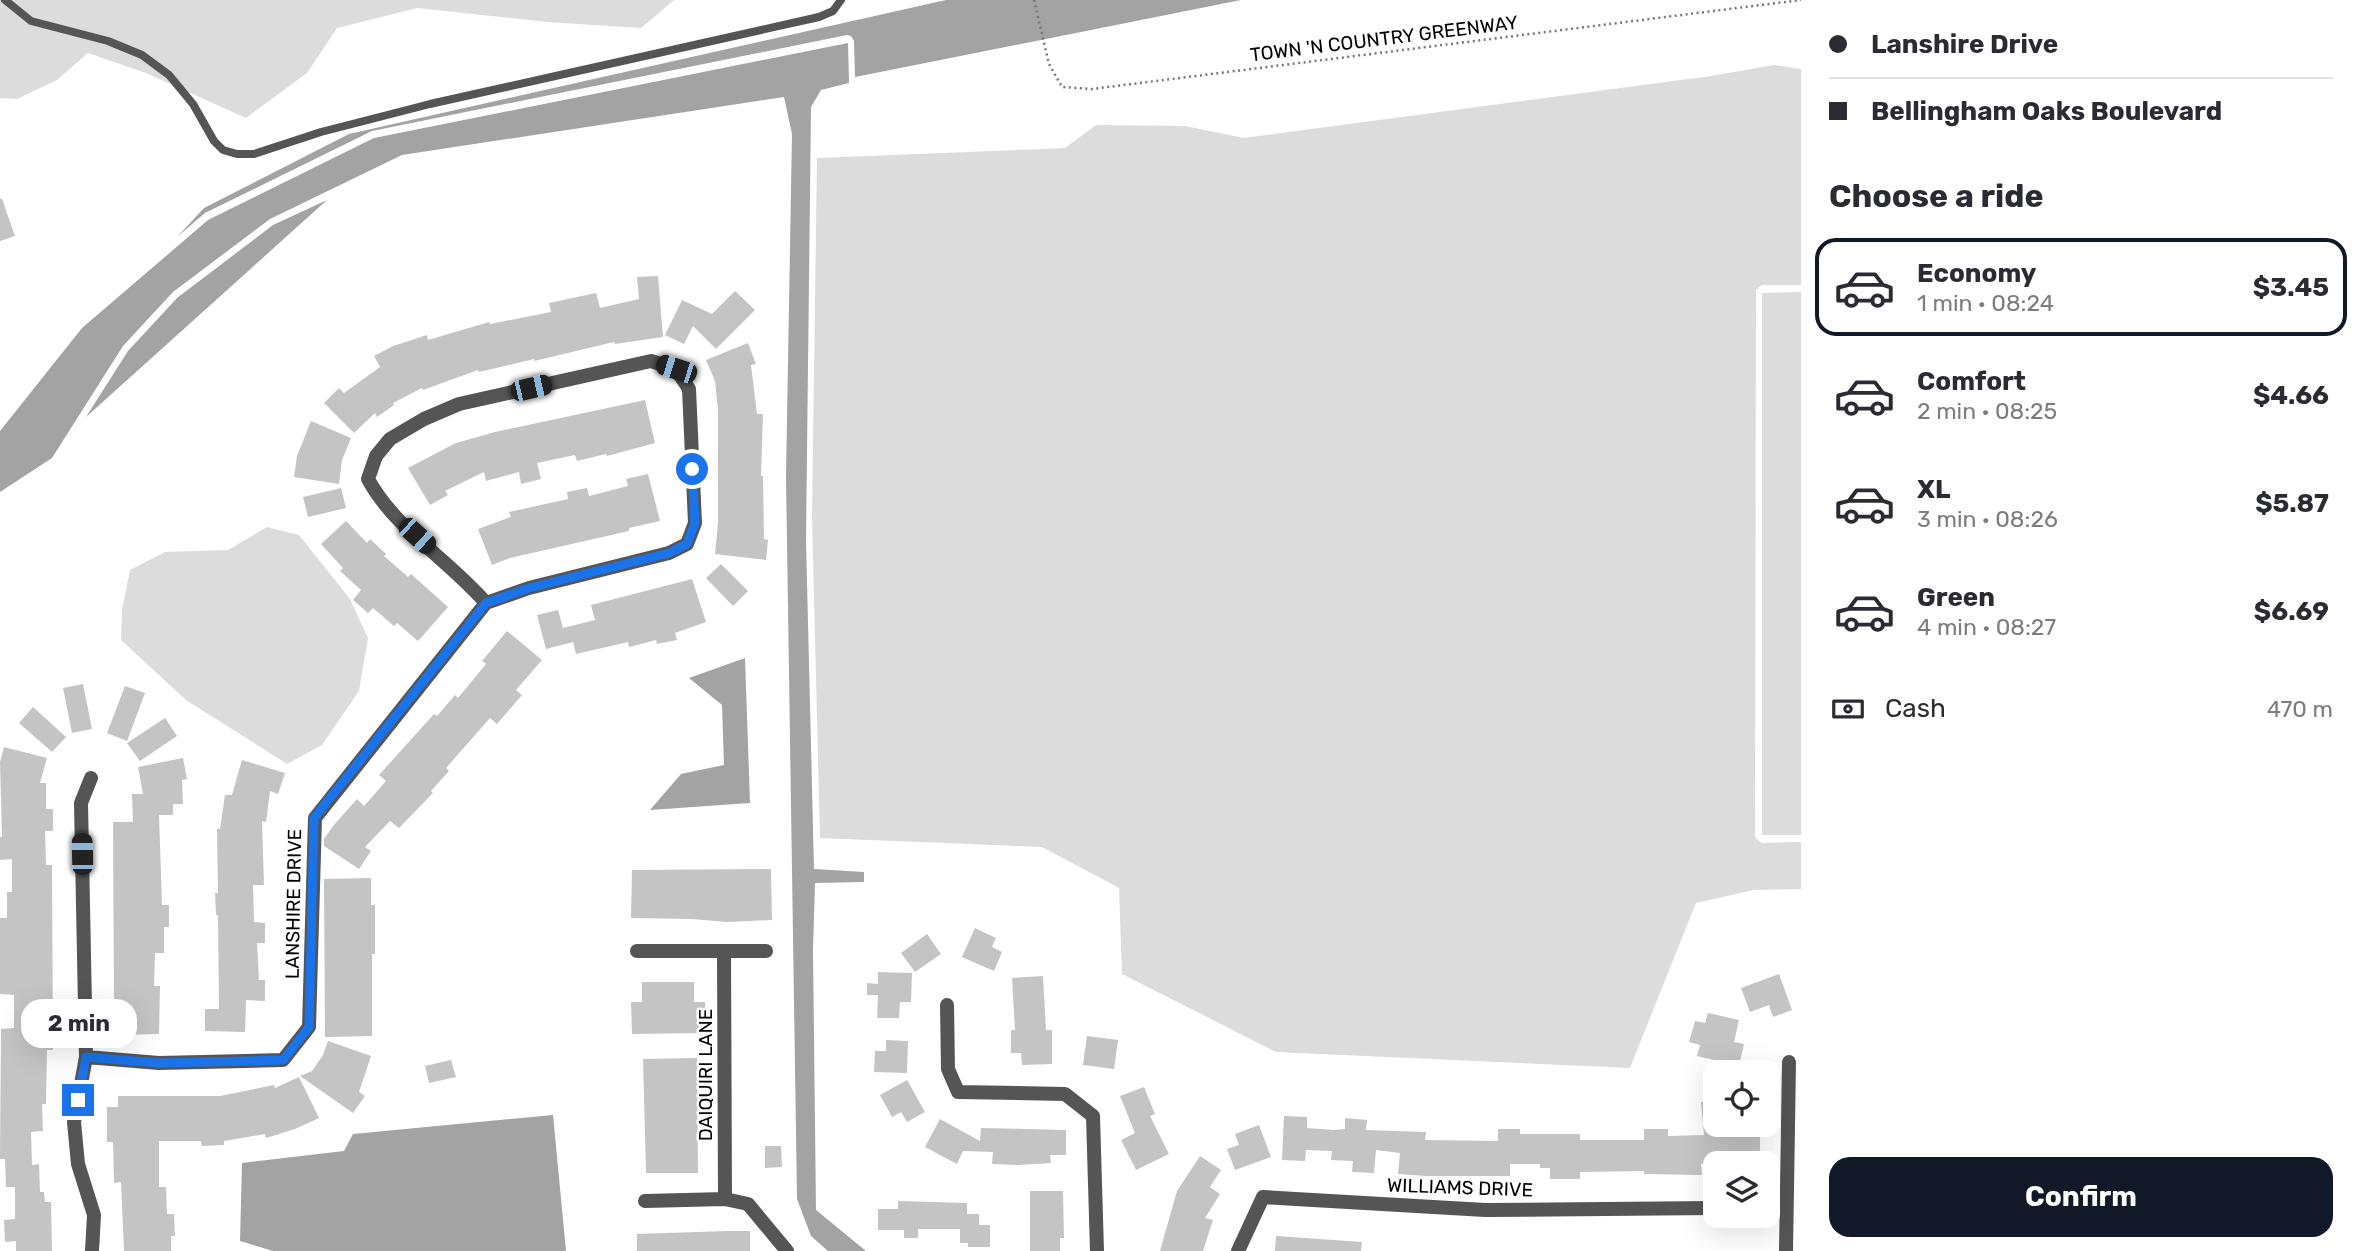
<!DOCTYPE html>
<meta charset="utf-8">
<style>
body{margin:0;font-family:Rubik,sans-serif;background:#f7f7f7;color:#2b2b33;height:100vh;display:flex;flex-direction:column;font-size:26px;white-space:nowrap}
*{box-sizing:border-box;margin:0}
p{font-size:23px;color:#7c7c81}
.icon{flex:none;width:38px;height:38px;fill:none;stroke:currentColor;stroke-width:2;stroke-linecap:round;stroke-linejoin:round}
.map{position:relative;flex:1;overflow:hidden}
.details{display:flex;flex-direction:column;background:#fff;width:560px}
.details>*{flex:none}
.banner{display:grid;align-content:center;height:154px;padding:0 28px;background:#fff}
.buttons{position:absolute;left:1703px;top:1060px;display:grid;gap:14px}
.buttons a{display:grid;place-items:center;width:77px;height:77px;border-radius:14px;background:#fff;box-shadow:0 7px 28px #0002;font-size:35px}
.end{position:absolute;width:32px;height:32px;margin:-16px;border:9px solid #1a73e8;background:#fff;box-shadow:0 0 0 4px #fff}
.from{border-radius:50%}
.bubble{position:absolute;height:49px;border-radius:21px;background:#fff;box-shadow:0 7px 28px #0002;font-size:23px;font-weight:700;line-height:49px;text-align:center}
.car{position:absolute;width:21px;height:42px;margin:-21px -10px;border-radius:9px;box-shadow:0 0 5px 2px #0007;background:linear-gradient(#222 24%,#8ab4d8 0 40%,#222 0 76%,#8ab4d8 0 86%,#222 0)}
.banner b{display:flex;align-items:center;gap:24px;height:66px;font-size:26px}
.banner b+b{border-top:2px solid #e1e1e2}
.banner i{width:18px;height:18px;background:#2b2b33}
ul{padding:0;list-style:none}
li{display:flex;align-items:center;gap:21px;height:98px;margin:0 14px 10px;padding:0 14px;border:4px solid transparent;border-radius:21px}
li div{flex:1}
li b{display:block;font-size:26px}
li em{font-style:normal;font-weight:700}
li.current{border-color:#111827}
li>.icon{width:63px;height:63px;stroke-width:1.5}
h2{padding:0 28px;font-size:32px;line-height:84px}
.pay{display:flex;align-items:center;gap:18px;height:77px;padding:0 28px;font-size:26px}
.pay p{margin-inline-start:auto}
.cta{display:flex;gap:14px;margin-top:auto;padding:14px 28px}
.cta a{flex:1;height:80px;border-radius:21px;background:#111827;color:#fff;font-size:28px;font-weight:700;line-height:80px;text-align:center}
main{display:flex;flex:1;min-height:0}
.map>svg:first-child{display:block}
</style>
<main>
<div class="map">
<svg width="1801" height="1251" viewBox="0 0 1801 1251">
<rect width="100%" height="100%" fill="#fff"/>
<path fill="#dcdcdc" d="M 0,0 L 674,0 L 641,28 L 547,22 L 417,8 L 337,28 L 307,73 L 246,118 L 146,73 L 88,53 L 57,80 L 17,99 L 0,98 Z
M 1774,65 L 1801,69 L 1801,285 L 1762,285 L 1756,290 L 1755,837 L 1762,843 L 1801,842 L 1801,889 L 1754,890 L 1696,903 L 1630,1068 L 1276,1052 L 1122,974 L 1119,888 L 1042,847 L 820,838 L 812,516 L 817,158 L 1065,148 L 1096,125 L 1185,126 L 1244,138 L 1711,76 Z
M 1801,292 L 1801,835 L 1762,835 L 1762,293 Z
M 267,527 L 299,535 L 350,599 L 368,638 L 359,691 L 322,745 L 287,764 L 186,700 L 121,640 L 122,610 L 130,570 L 165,552 L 228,550 Z"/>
<path fill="#a3a3a3" d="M 946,0 L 1241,0 L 855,77 L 854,41 L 851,36 L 847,35 L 372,131 L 205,213 L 177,237 L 204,208 L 349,134 Z
M 848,43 L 849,83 L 821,90 L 811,107 L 806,540 L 814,869 L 864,872 L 864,882 L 815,883 L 813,950 L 816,1210 L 866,1251 L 828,1251 L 811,1236 L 797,1199 L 786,476 L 792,134 L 784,97 L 402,155 L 270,219 L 173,292 L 123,346 L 52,458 L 0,492 L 0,431 L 82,328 L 208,220 L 374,138 Z
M 327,200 L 86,417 L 128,351 L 177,298 L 273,225 Z
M 745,658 L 750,803 L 650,810 L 681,774 L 724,765 L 722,705 L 689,678 Z
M 553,1115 L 566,1251 L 273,1251 L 240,1241 L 242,1163 L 344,1151 L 353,1134 Z"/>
<path fill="#c4c4c4" d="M 0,199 L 2,199 L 15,236 L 0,241 Z
M 658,276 L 663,337 L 615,344 L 614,342 L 534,361 L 534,359 L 479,372 L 478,370 L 423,390 L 422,388 L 393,403 L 394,405 L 377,417 L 375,413 L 354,433 L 324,403 L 339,388 L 344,393 L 380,367 L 374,356 L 393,346 L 427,335 L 428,340 L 489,322 L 490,324 L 551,312 L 549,303 L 596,293 L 600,308 L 639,299 L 637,277 Z
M 735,291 L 755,310 L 716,349 L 693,326 L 684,344 L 665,335 L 682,300 L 712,314 Z
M 748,343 L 756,364 L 751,365 L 757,414 L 763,414 L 761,476 L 763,476 L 764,539 L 768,540 L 766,560 L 715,554 L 718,523 L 718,410 L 715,381 L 706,360 Z
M 645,400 L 655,443 L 607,456 L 606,454 L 577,461 L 575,455 L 537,463 L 541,479 L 521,484 L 519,472 L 486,481 L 484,472 L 445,491 L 448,495 L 430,505 L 408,468 L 456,443 L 495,432 Z
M 311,421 L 351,438 L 342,460 L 339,484 L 294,477 L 297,456 Z
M 648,474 L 660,521 L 629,528 L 629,531 L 510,558 L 492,565 L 478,529 L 511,517 L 509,512 L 568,499 L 567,492 L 587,488 L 589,496 L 628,486 L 626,479 Z
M 341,488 L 346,508 L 308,517 L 303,497 Z
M 346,521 L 367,543 L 370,539 L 386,554 L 384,556 L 408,577 L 411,574 L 448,607 L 418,641 L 397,623 L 394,626 L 373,608 L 368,613 L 353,600 L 361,590 L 340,571 L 343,568 L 321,544 Z
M 721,564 L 748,591 L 733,606 L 706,578 Z
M 692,579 L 706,622 L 675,633 L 677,640 L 657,644 L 656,640 L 629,647 L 628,642 L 576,654 L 573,642 L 546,649 L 537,615 L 558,610 L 563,628 L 595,620 L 591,605 Z
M 507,631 L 542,660 L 516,690 L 522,695 L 497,724 L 490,718 L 446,768 L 449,771 L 431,791 L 433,793 L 399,828 L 390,821 L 365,847 L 371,851 L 359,869 L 324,846 L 324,839 L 333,826 L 357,799 L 364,806 L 386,781 L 379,775 L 434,714 L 437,716 L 455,695 L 458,698 L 486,664 L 482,661 Z
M 83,684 L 92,729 L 72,733 L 63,688 Z
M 125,686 L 145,693 L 127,741 L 107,733 Z
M 33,707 L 66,737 L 52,752 L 19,723 Z
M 165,718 L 177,736 L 140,761 L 127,743 Z
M 4,747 L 47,758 L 40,783 L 46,783 L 46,809 L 53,809 L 53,831 L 45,831 L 46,865 L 52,865 L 53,1050 L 47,1050 L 46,1104 L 42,1104 L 43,1131 L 31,1132 L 32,1165 L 39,1164 L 40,1192 L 44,1192 L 45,1202 L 51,1202 L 52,1251 L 16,1251 L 16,1241 L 5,1242 L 4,1220 L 15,1219 L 15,1187 L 6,1187 L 5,1159 L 0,1159 L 1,1029 L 14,1028 L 14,995 L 0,994 L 0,918 L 7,918 L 7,892 L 12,892 L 12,859 L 0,860 L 0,837 L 2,837 L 0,762 Z
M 183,758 L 187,779 L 182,780 L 183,804 L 173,804 L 173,815 L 159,815 L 162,905 L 169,905 L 169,927 L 164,927 L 164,953 L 155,953 L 154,986 L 160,986 L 159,1034 L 118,1035 L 118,1008 L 114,1009 L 113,822 L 133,822 L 132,794 L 143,794 L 138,767 Z
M 242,760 L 285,773 L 278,794 L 270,791 L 266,822 L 262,821 L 264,885 L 253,885 L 254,922 L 265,923 L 265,943 L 257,943 L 259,980 L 265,980 L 265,1001 L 246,1000 L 245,1032 L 205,1031 L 205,1009 L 219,1009 L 218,915 L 216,915 L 215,893 L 218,893 L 217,829 L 220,829 L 225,795 L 232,795 Z
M 771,869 L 772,920 L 727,922 L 692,919 L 631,918 L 632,870 Z
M 371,878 L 371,905 L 375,905 L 375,954 L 372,954 L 372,1036 L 325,1037 L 324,879 Z
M 975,928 L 996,938 L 992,947 L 1002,952 L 994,971 L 962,957 Z
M 927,934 L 941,954 L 915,972 L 901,953 Z
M 878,972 L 912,973 L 911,1002 L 900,1002 L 899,1018 L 877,1018 L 878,995 L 867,995 L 867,983 L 878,984 Z
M 1779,974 L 1792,1010 L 1773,1017 L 1769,1005 L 1750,1012 L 1741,988 Z
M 1043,976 L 1046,1030 L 1052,1030 L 1052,1064 L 1022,1065 L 1021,1053 L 1011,1053 L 1011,1030 L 1015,1030 L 1012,978 Z
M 642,982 L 694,982 L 694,1002 L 705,1002 L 705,1033 L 632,1034 L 631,1002 L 642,1002 Z
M 1708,1013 L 1739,1020 L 1734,1042 L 1744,1044 L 1739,1066 L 1697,1056 L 1700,1045 L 1689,1042 L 1695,1021 L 1705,1023 Z
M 1087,1036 L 1118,1040 L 1114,1069 L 1083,1065 Z
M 886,1040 L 908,1041 L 907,1073 L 874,1072 L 875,1051 L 886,1051 Z
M 328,1041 L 371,1056 L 359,1092 L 365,1096 L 353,1113 L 300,1076 L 312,1071 L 323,1055 Z
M 697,1058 L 698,1173 L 646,1173 L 643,1059 Z
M 451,1060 L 456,1077 L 429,1083 L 425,1066 Z
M 299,1077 L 319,1118 L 295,1129 L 266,1138 L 265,1134 L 224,1141 L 224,1145 L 202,1146 L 201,1141 L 159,1141 L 159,1187 L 166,1187 L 167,1214 L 174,1214 L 175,1236 L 171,1236 L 171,1251 L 124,1251 L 121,1182 L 114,1183 L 113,1142 L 107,1142 L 107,1107 L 118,1107 L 118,1096 L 220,1096 L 274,1085 L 275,1088 Z
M 907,1080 L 925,1112 L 907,1122 L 901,1112 L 892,1117 L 880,1095 Z
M 1144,1087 L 1155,1114 L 1150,1116 L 1169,1154 L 1136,1170 L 1121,1140 L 1135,1133 L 1120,1096 Z
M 1715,1101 L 1715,1133 L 1760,1134 L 1760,1164 L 1701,1164 L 1702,1175 L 1644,1174 L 1644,1171 L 1580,1172 L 1580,1179 L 1550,1179 L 1550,1168 L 1540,1168 L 1540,1164 L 1510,1164 L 1510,1176 L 1426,1176 L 1398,1174 L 1400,1153 L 1376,1150 L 1374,1173 L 1352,1172 L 1353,1161 L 1331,1160 L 1332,1151 L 1306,1150 L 1305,1161 L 1282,1160 L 1284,1116 L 1307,1117 L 1307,1128 L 1334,1130 L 1345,1129 L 1345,1118 L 1367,1120 L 1366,1130 L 1426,1132 L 1425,1140 L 1498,1141 L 1498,1129 L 1520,1129 L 1520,1134 L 1580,1134 L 1580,1140 L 1644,1140 L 1644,1129 L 1668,1129 L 1668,1136 L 1704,1135 L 1701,1102 Z
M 940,1119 L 980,1141 L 981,1128 L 1066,1130 L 1066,1155 L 1050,1155 L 1051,1163 L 1017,1165 L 992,1164 L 993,1152 L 963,1151 L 957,1164 L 925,1147 Z
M 1259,1125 L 1271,1157 L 1235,1170 L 1227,1149 L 1239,1145 L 1235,1134 Z
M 765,1146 L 781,1146 L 782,1167 L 765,1168 Z
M 1200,1156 L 1221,1170 L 1210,1187 L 1220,1194 L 1205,1218 L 1213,1220 L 1203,1251 L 1160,1251 L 1177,1191 Z
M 1030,1191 L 1063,1191 L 1064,1238 L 1060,1238 L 1060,1251 L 1030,1251 Z
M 898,1201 L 967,1203 L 967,1214 L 979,1214 L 979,1225 L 990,1225 L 990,1247 L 968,1247 L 968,1243 L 960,1243 L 960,1229 L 918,1229 L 918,1238 L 904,1238 L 904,1230 L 878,1230 L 878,1209 L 898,1209 Z
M 727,1231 L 750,1231 L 750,1251 L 637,1251 L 637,1234 Z
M 1276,1236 L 1362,1242 L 1361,1251 L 1275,1251 Z"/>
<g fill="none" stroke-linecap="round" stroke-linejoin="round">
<path stroke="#777" stroke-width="2.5" stroke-dasharray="2 3.5" stroke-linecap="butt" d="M 1034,0 L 1049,64 L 1062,87 L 1092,89 L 1801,0"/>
<path stroke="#555" stroke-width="8" d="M 5,0 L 31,21 L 108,41 L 142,55 L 169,75 L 193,104 L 214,141 L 223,150 L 237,154 L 254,154 L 321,132 L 430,104 L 819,17 L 833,11 L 841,0"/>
<path stroke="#555" stroke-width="14" d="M 651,361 L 676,369 L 689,389 L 695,523 L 687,544 L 669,553 L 529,588 L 486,603 C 449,560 395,529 368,479 L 376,456 L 390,439 L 424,419 L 459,404 Z
M 91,778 L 81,803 L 86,1057 L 74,1122 L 78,1164 L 94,1215 L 92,1251
M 637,951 L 766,951
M 724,951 L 725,1199
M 947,1005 L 948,1069 L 958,1092 L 1065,1094 L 1093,1116 L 1097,1251
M 86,1057 L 159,1063 L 283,1060 L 309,1027 L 315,818 L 486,603
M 645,1201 L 725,1199 L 748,1204 L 787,1251
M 1768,1208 L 1785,1208
M 1238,1251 L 1263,1197 L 1485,1210 L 1715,1208
M 1786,1251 L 1789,1062"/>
</g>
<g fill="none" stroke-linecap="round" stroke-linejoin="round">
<path stroke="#1a73e8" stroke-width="9" d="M 78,1100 L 86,1057 L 159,1063 L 283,1060 L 309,1027 L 314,818 L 486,603 L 529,588 L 669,553 L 687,544 L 695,523 L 692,469"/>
</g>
<g text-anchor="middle" stroke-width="5" stroke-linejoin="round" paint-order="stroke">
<g font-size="19" fill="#000" stroke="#fff">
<text transform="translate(1384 38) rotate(-7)" y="7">TOWN 'N COUNTRY GREENWAY</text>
<text transform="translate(293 904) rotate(-89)" y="7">LANSHIRE DRIVE</text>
<text transform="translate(705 1075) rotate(-90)" y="7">DAIQUIRI LANE</text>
<text transform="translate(1460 1187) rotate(2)" y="7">WILLIAMS DRIVE</text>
</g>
</g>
</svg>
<div class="buttons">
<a><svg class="icon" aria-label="locate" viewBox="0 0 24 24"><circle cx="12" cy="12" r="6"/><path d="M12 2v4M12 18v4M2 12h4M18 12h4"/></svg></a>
<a><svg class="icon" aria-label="layers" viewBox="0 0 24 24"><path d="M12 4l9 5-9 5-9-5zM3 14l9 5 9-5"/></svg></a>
</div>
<i class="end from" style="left:692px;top:469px"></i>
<i class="end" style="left:78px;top:1100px"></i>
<div class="bubble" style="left:21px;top:999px;width:116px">2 min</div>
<i class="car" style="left:676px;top:369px;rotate:288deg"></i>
<i class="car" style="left:531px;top:388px;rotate:77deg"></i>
<i class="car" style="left:417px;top:536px;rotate:132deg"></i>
<i class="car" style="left:82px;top:854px;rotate:359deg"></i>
</div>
<section class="details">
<div class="banner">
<b><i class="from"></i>Lanshire Drive</b>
<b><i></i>Bellingham Oaks Boulevard</b>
</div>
<h2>Choose a ride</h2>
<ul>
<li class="current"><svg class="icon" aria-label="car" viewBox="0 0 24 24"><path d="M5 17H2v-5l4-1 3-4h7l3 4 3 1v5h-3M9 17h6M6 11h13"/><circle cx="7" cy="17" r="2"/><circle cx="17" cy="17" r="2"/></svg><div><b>Economy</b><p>1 min · 08:24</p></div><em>$3.45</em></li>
<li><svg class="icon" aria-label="car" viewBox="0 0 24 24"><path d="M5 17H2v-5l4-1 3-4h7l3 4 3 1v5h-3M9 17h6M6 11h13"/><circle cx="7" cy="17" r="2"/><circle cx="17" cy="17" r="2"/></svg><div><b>Comfort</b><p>2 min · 08:25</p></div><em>$4.66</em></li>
<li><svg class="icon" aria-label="car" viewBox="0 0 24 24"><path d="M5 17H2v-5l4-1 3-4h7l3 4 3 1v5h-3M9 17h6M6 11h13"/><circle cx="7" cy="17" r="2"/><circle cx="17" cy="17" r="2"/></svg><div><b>XL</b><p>3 min · 08:26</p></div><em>$5.87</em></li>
<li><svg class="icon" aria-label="car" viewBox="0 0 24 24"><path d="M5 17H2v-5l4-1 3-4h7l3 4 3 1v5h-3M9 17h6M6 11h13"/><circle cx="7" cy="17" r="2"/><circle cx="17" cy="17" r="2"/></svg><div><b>Green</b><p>4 min · 08:27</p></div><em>$6.69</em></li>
</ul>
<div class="pay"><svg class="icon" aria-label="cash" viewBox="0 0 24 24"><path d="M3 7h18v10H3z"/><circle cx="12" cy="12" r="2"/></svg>Cash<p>470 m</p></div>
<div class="cta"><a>Confirm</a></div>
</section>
</main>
